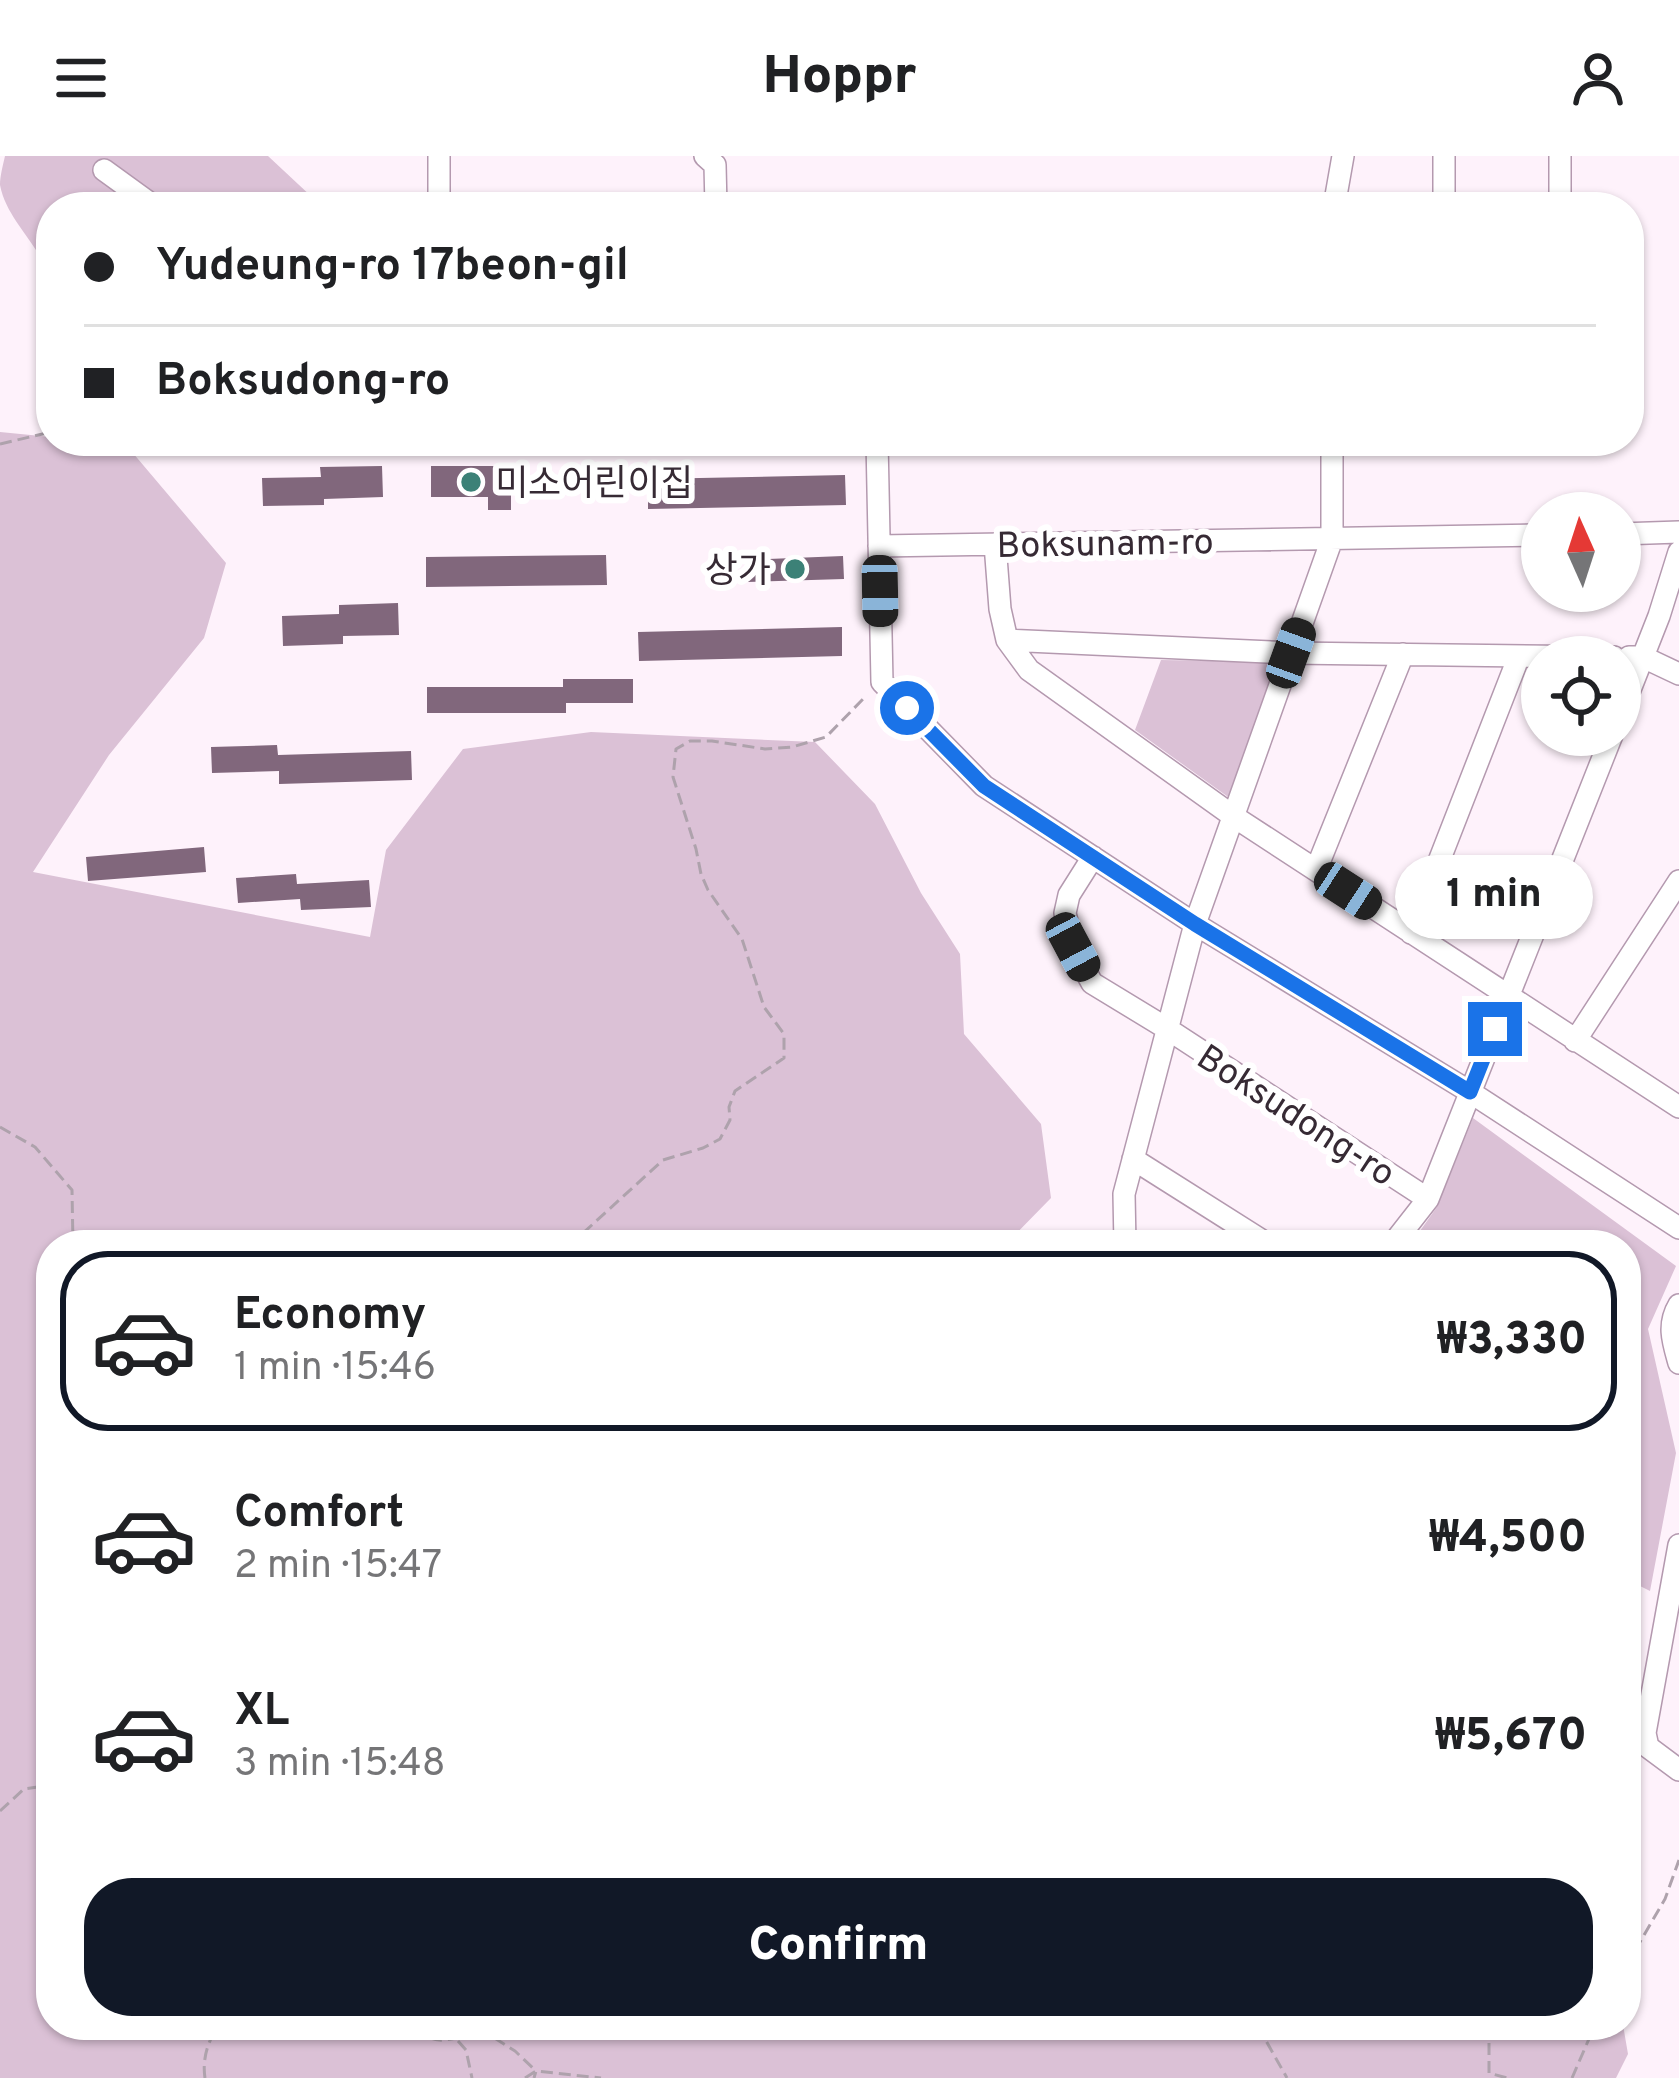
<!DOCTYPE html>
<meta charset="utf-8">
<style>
body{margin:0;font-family:Overpass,"Noto Sans KR",sans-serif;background:#f2f2f2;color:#202124;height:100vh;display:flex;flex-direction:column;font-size:45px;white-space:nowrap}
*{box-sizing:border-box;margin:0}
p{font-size:39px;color:#757577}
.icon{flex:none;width:66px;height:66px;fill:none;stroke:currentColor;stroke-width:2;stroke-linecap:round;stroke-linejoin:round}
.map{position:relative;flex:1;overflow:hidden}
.drawer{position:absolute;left:36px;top:1074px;width:1605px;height:810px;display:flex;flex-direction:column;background:#fff;border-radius:48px;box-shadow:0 3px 9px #0004}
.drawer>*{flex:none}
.hud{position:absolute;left:36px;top:36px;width:1608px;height:264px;border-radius:48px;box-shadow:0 3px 9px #0004;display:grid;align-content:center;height:264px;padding:0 48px;background:#fff}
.needle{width:78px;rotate:357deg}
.buttons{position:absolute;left:1521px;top:336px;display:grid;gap:24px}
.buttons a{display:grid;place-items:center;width:120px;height:120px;border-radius:50%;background:#fff;box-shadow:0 3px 9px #0004;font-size:60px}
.end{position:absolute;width:54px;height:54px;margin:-27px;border:15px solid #1a73e8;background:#fff;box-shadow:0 0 0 6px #fff}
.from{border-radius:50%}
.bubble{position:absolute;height:84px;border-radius:42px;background:#fff;box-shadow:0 3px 9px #0004;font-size:39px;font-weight:800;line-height:84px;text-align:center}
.car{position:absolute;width:36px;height:72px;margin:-36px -18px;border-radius:15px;box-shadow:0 0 9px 3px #0007;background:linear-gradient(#222 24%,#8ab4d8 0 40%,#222 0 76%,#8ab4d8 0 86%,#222 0)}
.hud b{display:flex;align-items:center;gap:42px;height:114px;font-size:45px}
.hud b+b{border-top:3px solid #e0e0e0}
.hud i{width:30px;height:30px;background:#202124}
ul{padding:21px 0 0;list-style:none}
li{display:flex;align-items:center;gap:36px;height:180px;margin:0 24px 18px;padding:0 24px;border:6px solid transparent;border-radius:48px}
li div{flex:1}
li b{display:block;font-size:45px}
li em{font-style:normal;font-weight:800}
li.selected{border-color:#111827}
li>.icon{width:108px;height:108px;stroke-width:1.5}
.cta{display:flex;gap:24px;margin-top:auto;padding:24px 48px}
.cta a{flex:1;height:138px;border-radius:48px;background:#111827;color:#fff;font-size:48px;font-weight:800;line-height:138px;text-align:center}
header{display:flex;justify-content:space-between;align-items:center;height:156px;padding:0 48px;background:#fff;font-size:54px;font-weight:800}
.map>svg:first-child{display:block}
</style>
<header><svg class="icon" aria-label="menu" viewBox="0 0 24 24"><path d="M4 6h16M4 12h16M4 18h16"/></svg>Hoppr<svg class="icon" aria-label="person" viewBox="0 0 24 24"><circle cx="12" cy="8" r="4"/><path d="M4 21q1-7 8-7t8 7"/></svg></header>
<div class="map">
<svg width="1679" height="1922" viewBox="0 0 1679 1922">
<rect width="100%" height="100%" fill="#fef2fb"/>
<path fill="#dbc1d6" d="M 5,0 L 268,0 L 313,42 L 301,51 L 51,51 L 51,126 C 43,91 7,66 0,29 C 0,20 3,9 5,0 Z
M 0,276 L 51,281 L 51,285 L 127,290 L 226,407 L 204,482 L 109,599 L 33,716 L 370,781 L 386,694 L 463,593 L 591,576 L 815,586 L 875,648 L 921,737 L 960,798 L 964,878 L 1041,968 L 1051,1042 L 1005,1089 L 51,1089 L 51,1869 L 1623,1869 L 1628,1898 L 1616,1922 L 0,1922 Z
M 1161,504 L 1288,506 L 1231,643 L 1135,574 Z
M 1473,962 L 1676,1110 L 1648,1173 L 1676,1297 L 1650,1435 L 1626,1423 L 1626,1089 L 1410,1089 L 1437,1051 Z"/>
<path fill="#81677c" d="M 382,310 L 383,341 L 324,343 L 324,349 L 263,350 L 262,322 L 321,321 L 320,311 Z
M 431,310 L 511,310 L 511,354 L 488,354 L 488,341 L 431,341 Z
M 845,319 L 846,349 L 648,353 L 648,323 Z
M 606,399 L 607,429 L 426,431 L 426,401 Z
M 843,400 L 844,423 L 747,426 L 746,404 Z
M 398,447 L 399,479 L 343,480 L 343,488 L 283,490 L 282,460 L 339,458 L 339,449 Z
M 842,471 L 842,500 L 639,505 L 638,476 Z
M 563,523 L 633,523 L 633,547 L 566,547 L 566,557 L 427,557 L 427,531 L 563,531 Z
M 277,589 L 278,599 L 411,595 L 412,624 L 279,628 L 279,615 L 212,617 L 211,591 Z
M 204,691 L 206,716 L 88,725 L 86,701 Z
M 296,718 L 297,728 L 369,724 L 371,751 L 301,754 L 300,743 L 238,747 L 236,722 Z"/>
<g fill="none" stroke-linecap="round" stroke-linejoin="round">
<g stroke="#b499af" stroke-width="24">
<path id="minor" d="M 705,0 L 715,9 L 716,51
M 1444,0 L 1444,51
M 1560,0 L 1560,51
M 104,14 L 155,51
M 439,51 L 439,0
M 1334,51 L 1343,0
M 877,285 L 882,526 L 984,630 L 1195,768 L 1470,936 L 1679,1072
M 1620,378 L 1679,376
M 995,388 L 1000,453 L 1007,484 L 1029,514 L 1233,660 L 1679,951
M 879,390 L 1542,379
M 1007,484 L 1291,497 L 1614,501
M 1629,501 L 1643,501 L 1679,518
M 1620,559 L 1659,460 L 1679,396
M 1093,701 L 1069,739 L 1065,757 L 1073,792 L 1092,827 L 1166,872 L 1428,1043
M 1316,714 L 1403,498
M 1411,777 L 1519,500
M 1575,885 L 1679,725
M 1133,1003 L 1269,1089
M 1125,1089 L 1124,1038 L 1195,768 L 1332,383 L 1332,285
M 1392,1089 L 1428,1043 L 1612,579
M 1679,1149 C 1667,1169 1673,1186 1679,1207
M 1679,1389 L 1645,1577 L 1648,1591 L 1679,1614"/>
</g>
<path stroke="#aea2ac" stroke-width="3" stroke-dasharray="12 6" stroke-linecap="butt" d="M 136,285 C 166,295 200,299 230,285
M 0,288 L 51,276
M 0,971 L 35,991 L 72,1034 L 73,1089
M 570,1089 L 663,1004 L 703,992 L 720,983 L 730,964 L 729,951 L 735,935 L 784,902 L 784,878 L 764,851 L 742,783 L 708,734 L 701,718 L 696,693 L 673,621 L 676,593 L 690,585 L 712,585 L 765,593 L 792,591 L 826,581 L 867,539
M 1070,1089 L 1103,1081
M 51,1223 L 44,1241 L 51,1251
M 0,1655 L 24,1633 L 51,1629
M 1626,1810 L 1665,1743 L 1679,1704
M 421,1869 L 420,1874 C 440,1897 464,1873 488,1878
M 483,1869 L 488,1878 L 515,1895 L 536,1915 L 534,1922
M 1269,1869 L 1265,1883 L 1287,1922
M 1489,1869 L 1489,1917 L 1507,1922
M 458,1885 L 466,1894 L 472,1922
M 205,1922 C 202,1903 208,1884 219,1869
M 525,1922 L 536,1915 L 601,1922
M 1572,1922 L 1595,1869"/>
<use href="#minor" stroke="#fff" stroke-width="21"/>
</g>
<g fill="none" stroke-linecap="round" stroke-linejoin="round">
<path stroke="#1a73e8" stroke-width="15" d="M 907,552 L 984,630 L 1195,768 L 1470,936 L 1495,873"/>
</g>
<g fill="#3c8177" stroke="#fff" stroke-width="4.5">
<circle cx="471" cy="326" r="12"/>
<circle cx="795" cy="413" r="12"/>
</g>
<g text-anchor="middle" stroke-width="12" stroke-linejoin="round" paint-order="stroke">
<g font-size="36" fill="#362a34" stroke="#fff" text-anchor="start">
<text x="495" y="339">미소어린이집</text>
<text x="771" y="426" text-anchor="end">상가</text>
</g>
<g font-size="36" fill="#362a34" stroke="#fff">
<text transform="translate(1105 386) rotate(-1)" y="13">Boksunam-ro</text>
<text transform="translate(1297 958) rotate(33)" y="13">Boksudong-ro</text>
</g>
</g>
</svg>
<div class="buttons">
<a><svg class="needle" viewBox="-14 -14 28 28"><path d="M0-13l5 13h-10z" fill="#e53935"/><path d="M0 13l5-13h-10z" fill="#757577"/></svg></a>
<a><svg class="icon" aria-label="locate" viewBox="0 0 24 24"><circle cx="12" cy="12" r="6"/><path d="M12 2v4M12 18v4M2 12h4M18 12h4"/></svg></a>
</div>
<i class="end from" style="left:907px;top:552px"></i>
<i class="end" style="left:1495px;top:873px"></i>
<div class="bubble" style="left:1395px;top:699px;width:198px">1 min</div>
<i class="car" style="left:880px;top:435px;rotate:179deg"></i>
<i class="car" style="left:1291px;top:497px;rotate:20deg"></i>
<i class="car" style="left:1348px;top:735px;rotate:123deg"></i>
<i class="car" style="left:1073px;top:791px;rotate:152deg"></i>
<div class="hud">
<b><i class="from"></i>Yudeung-ro 17beon-gil</b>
<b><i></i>Boksudong-ro</b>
</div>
<section class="drawer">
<ul>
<li class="selected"><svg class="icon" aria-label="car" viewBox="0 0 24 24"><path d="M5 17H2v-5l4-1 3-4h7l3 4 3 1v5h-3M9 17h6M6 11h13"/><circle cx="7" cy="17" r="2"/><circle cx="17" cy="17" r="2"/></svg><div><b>Economy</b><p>1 min · 15:46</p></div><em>₩3,330</em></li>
<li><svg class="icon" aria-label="car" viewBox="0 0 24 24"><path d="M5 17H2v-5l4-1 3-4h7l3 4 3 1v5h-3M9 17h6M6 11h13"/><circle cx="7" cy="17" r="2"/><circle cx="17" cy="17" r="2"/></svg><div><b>Comfort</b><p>2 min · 15:47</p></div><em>₩4,500</em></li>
<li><svg class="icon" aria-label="car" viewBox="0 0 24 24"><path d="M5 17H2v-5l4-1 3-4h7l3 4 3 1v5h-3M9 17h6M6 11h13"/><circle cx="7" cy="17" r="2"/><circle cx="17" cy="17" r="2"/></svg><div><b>XL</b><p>3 min · 15:48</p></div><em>₩5,670</em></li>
</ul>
<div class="cta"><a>Confirm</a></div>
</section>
</div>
